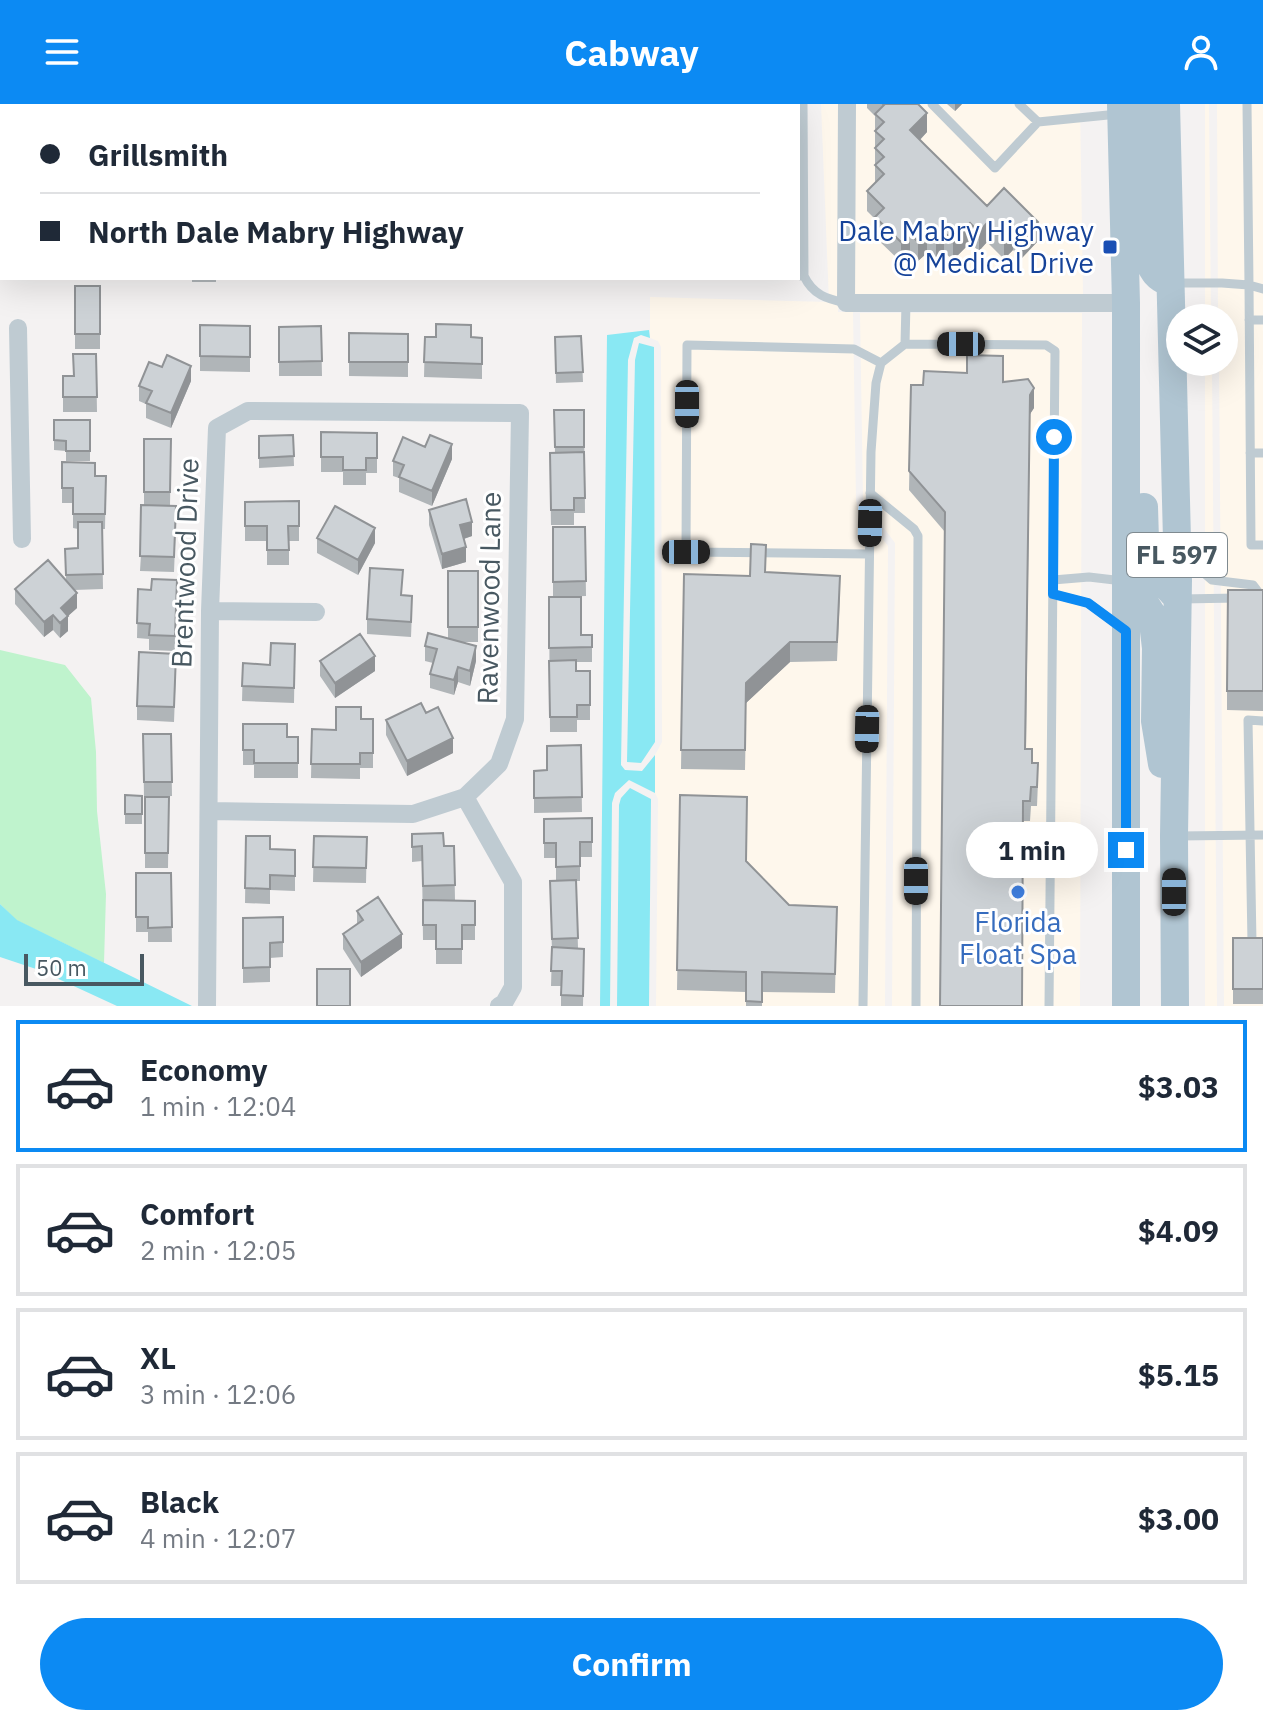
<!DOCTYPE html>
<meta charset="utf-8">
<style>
body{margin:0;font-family:"IBM Plex Sans",sans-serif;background:#f6f6f7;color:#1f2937;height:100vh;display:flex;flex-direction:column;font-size:30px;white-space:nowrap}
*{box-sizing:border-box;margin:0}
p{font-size:26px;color:#747a83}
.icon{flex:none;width:44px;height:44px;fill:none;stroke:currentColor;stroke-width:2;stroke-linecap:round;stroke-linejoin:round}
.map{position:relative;height:902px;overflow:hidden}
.drawer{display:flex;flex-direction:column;background:#fff;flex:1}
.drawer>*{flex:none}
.hud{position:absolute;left:0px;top:0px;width:800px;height:176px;box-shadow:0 8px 32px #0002;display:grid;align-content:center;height:176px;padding:0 40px;background:#fff}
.tools{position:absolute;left:1166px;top:200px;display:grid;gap:16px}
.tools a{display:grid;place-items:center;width:72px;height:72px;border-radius:50%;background:#fff;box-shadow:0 8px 32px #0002;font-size:40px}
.scale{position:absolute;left:24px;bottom:20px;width:120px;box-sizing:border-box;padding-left:8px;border:4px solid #485861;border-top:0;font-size:22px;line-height:28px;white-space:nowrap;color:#485861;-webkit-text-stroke:6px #fff;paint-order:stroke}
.end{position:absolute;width:36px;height:36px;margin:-18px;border:10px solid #0c8af3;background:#fff;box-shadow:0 0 0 4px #fff}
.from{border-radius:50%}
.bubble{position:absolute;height:56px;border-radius:28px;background:#fff;box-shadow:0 8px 32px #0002;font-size:26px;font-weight:700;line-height:56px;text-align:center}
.car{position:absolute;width:24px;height:48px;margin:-24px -12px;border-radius:10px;box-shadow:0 0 6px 2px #0007;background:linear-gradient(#222 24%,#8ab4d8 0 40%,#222 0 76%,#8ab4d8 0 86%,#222 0)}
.hud b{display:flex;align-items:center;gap:28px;height:76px;font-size:30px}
.hud b+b{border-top:2px solid #e0e1e3}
.hud i{width:20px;height:20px;background:#1f2937}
ul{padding:14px 0 0;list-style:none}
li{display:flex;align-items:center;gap:24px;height:132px;margin:0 16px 12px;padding:0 24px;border:4px solid #e0e1e3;border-radius:0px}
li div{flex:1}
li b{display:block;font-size:30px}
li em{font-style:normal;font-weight:700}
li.selected{border-color:#0c8af3}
li>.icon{width:72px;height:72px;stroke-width:1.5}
.primary-button{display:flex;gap:16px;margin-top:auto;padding:16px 40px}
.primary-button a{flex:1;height:92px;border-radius:48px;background:#0c8af3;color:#fff;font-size:32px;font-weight:700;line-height:92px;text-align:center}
header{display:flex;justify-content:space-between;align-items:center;height:104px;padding:0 40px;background:#0c8af3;color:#fff;font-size:36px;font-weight:700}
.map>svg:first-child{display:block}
</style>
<header><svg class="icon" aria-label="menu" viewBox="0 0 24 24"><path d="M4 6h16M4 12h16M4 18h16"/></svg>Cabway<svg class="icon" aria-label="person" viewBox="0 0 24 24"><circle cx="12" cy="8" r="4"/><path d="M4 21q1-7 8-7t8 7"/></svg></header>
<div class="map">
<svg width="1263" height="902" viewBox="0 0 1263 902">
<rect width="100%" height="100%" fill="#f4f2f2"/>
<path fill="#fef7ec" d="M 821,0 L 839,0 L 838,208 L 853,208 L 856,396 L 857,401 L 888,442 L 885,902 L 656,902 L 658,695 L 655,689 L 655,651 L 662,638 L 661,243 L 658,237 L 650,234 L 650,193 L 829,198 Z
M 855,0 L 1080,0 L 1083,190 L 855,190 Z
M 1205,0 L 1209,0 L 1211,214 L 1205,214 Z
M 1217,0 L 1263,0 L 1263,902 L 1224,902 L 1219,258 L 1224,258 L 1224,214 L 1218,214 Z
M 860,209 L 1082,209 L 1080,902 L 892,902 L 895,439 L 863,396 Z
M 1205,258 L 1212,258 L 1217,902 L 1205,902 Z"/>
<path fill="#bff3cd" d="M 0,546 L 65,561 L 91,594 L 96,648 L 97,707 L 106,790 L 104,859 L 16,816 L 0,800 Z"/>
<path fill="#89e8f3" d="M 649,226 L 650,234 L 641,231 L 634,234 L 628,256 L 621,661 L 625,666 L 642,667 L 655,651 L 655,689 L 629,676 L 615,689 L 612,699 L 610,902 L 600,902 L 607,231 Z
M 639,239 L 654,243 L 655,638 L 641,659 L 627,658 L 635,256 Z
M 630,684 L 651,695 L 649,902 L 617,902 L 619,701 L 621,694 Z
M 0,800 L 17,816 L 192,902 L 117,902 L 39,866 L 0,853 Z"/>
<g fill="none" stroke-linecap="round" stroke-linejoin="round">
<path stroke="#bfcbd2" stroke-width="9" d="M 803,0 L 804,172
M 932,0 L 995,64 L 1038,18 L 1118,10
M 1019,0 L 1038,18
M 1247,0 L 1249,181 L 1263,185
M 400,2 L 401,0
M 801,172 L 804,172 C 813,191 827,195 846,199
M 1174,179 L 1222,179 L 1249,181 L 1251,441 L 1263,441
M 1249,216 L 1263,216
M 905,240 L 906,199
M 1250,349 L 1263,349
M 870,389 L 914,425 L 918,432 L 916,902
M 1184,445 L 1197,463 L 1212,476 L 1253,481 L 1259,489
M 869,450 L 686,448 L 687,241 L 854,245 L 881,259
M 1053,476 L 1089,473 L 1123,477
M 1053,490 L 1088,499 L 1121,523
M 1181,495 L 1238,494
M 1263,617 L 1248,616 L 1252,838 L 1263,838
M 1178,732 L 1263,731
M 863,902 L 871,348 L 876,279 L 881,259 L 905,240 L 1046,241 L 1055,247 L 1049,902"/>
<path stroke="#bfcbd2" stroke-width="18" d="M 255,0 L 255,2
M 847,0 L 846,199 L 1126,199
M 0,77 L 2,77
M 18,224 L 22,435
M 210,507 L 316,508
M 465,693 L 513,778 L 513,883 L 504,899 L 499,902
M 207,902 L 210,507 L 217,324 L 248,307 L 520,309 L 515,615 L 499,660 L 465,693 L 413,710 L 209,707"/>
<path stroke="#b0c5d2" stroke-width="28" d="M 1121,0 L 1126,199 L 1126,902
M 1139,0 L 1142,8 L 1146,152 C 1153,167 1155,173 1170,179
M 1166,0 L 1178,476 L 1174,732 L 1175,902
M 1144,403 L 1145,436 L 1151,465 L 1178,495
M 1126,477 L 1141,493 L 1152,510 L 1156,544 L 1155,617 L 1162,660"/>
</g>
<path fill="#b0b5b8" d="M 0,0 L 2,2 L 2,43 L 0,43 Z
M 296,0 L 330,0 L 330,2 L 296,2 Z
M 439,0 L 507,0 L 505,2 L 439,2 Z
M 867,0 L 918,0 L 927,28 L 920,36 L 987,102 L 1038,137 L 1021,155 L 1013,146 L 1004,155 L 987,138 L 979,147 L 970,139 L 953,156 L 944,148 L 936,157 L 927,149 L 918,157 L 910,149 L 901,158 L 875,133 L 875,115 L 867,107 L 867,87 L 875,79 L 875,12 L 867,4 Z
M 947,0 L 962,0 L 955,7 Z
M 0,105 L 2,105 L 2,143 L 0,143 Z
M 24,174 L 62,174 L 62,176 L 24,175 Z
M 100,174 L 134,174 L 134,175 Z
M 192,174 L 216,174 L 216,178 L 192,178 Z
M 75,182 L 100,182 L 100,245 L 75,245 Z
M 200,221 L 250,222 L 250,268 L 200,267 Z
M 321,222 L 322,272 L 279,272 L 279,223 Z
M 349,229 L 408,230 L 408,273 L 349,272 Z
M 581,232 L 583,278 L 556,279 L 555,233 Z
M 425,233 L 482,234 L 482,275 L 424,273 Z
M 96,250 L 97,308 L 63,308 L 63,272 L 73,272 Z
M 191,277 L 171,324 L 146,314 L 146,300 L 139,297 L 139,282 Z
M 1003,278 L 1034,304 L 1030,310 L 1026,645 L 1038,678 L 1037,702 L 1031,702 L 1030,717 L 1023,717 L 945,428 L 909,386 L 911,281 Z
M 554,306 L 584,306 L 585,409 L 574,409 L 574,421 L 551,421 L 550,349 L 555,349 Z
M 54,316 L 90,316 L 90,357 L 66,357 L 66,347 L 54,346 Z
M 321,328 L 377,329 L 377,369 L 366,369 L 366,381 L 343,381 L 343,368 L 321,368 Z
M 293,331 L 294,362 L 259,364 L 259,332 Z
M 144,335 L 171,335 L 170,402 L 176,417 L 174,468 L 140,467 L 144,401 Z
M 452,355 L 432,402 L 399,388 L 399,374 L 393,372 L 393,357 Z
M 62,358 L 95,372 L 106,372 L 105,425 L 102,425 L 103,485 L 74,486 L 77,504 L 68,512 L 68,527 L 60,534 L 53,526 L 44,533 L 15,500 L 15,485 L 66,476 L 65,445 L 78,444 L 78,425 L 73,424 L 73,399 L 62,399 Z
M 299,397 L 299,437 L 289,437 L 289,461 L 267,461 L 267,437 L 245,437 L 245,398 Z
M 429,406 L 472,432 L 464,435 L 466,458 L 442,465 L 429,421 Z
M 553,423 L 585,423 L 586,492 L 553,493 Z
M 317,434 L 375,439 L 358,471 L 317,449 Z
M 448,467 L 478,467 L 478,538 L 462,538 L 476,557 L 470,582 L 458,578 L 454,591 L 430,584 L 430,570 L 433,559 L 425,557 L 425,542 L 448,535 Z
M 766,468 L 840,491 L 837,557 L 790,558 L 746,599 L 745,666 L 681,665 L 684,470 L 750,472 Z
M 138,485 L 151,486 L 177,490 L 175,547 L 149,546 L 149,535 L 137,534 Z
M 1263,486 L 1263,607 L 1227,606 L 1227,587 Z
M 402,491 L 412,507 L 411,533 L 367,530 L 367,515 Z
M 549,493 L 581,531 L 592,531 L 592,558 L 576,558 L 576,567 L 590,567 L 590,616 L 577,616 L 577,628 L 550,628 Z
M 295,540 L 294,599 L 242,597 L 243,559 L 270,561 Z
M 320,557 L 375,567 L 335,594 L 320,572 Z
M 176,565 L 174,618 L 137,616 L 137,602 Z
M 426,609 L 453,649 L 407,672 L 386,631 L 386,616 Z
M 361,615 L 373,615 L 373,664 L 360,664 L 360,675 L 311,674 L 312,625 L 336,626 Z
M 243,620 L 287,633 L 298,633 L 298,674 L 254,674 L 254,661 L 243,661 Z
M 143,630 L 171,630 L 172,692 L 152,693 L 169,693 L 168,764 L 145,764 L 145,693 L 144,693 Z
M 581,641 L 582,708 L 534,709 L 534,667 L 547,666 Z
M 125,691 L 142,692 L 142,720 L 125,720 Z
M 680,691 L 789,801 L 837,803 L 835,889 L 762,888 L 762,902 L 746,902 L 746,888 L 677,886 Z
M 592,714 L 592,753 L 580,753 L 580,777 L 576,777 L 578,844 L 584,845 L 583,902 L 561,902 L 561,882 L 551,882 L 552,846 L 550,792 L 556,777 L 556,754 L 544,754 L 544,715 Z
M 412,730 L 444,742 L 454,742 L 455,796 L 427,797 L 475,797 L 475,836 L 462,836 L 462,860 L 436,860 L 436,836 L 423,836 L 422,757 L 412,758 Z
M 246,732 L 270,745 L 295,746 L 295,787 L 270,786 L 270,800 L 245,799 Z
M 314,732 L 367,733 L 366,779 L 313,778 Z
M 136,769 L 171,769 L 172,838 L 148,838 L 148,828 L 136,828 Z
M 357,807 L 402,844 L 361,873 L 343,845 L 343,830 L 357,821 Z
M 283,813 L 283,853 L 270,854 L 270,878 L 243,879 L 243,814 Z
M 1233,834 L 1263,834 L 1263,900 L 1233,900 Z"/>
<path fill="#909396" d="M 487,0 L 507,0 L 505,2 L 485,2 Z
M 955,0 L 962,0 L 955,7 Z
M 927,9 L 927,28 L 910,46 L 910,26 Z
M 1038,118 L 1038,137 L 1021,155 L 1021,135 Z
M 970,119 L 970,139 L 953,156 L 953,137 Z
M 987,119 L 987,138 L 979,147 L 979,128 Z
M 1013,127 L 1013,146 L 1004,155 L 1004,136 Z
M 944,128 L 944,148 L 936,157 L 936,137 Z
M 910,129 L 910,149 L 901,158 L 901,138 Z
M 927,129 L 927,149 L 918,157 L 918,138 Z
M 191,262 L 191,277 L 171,324 L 171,309 Z
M 1034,284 L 1034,304 L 1030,310 L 1030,291 Z
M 452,340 L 452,355 L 432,402 L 432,387 Z
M 472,418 L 472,432 L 460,436 L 460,421 Z
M 375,424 L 375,439 L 358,471 L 358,456 Z
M 466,443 L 466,458 L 442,465 L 442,450 Z
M 77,489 L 77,504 L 68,512 L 68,527 L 60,534 L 61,504 Z
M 53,511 L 53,526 L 44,533 L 44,518 Z
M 790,538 L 790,558 L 746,599 L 745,666 L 746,579 Z
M 476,542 L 476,557 L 470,582 L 470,567 Z
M 375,552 L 375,567 L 335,594 L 335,579 Z
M 458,563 L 458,578 L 454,591 L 454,576 Z
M 453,634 L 453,649 L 407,672 L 407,657 Z
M 402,830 L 402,844 L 361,873 L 361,858 Z"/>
<path fill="#cdd2d6" stroke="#909396" stroke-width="2" d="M 0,0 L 9,0 L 9,2 L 2,2 L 2,28 L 0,28 Z
M 28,0 L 74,0 L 74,2 L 28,2 Z
M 94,0 L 148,0 L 148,2 L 94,2 Z
M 163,0 L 213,0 L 213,2 L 163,2 Z
M 452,0 L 487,0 L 485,2 L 454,2 Z
M 543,0 L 577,0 L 576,2 L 545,2 Z
M 581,0 L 634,0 L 636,2 L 579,2 Z
M 726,0 L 775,0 L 775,2 L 726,2 Z
M 883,0 L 918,0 L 927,9 L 910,26 L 927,43 L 987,102 L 1004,84 L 1038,118 L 1021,135 L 1013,127 L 1004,136 L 987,119 L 979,128 L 970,119 L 953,137 L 944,128 L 936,137 L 927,129 L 918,138 L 910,129 L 901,138 L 875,113 L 884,104 L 867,87 L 884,70 L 875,61 L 884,53 L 875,44 L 884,35 L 875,27 L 884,18 L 875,10 L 884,1 Z
M 0,105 L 2,105 L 2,128 L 0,128 Z
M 75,182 L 100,182 L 100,230 L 75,230 Z
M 436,220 L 471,221 L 471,233 L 482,234 L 482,260 L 424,258 L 425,233 L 436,233 Z
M 200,221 L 250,222 L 250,253 L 200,252 Z
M 321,222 L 322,257 L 279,258 L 279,223 Z
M 349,229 L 408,230 L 408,258 L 349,258 Z
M 581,232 L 583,268 L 556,269 L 555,233 Z
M 73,250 L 96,250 L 97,293 L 63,293 L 63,272 L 74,272 Z
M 167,251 L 191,262 L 171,309 L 146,299 L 152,287 L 139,282 L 149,258 L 162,263 Z
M 967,251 L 1003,252 L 1003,278 L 1028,275 L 1034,284 L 1030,291 L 1025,645 L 1032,645 L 1032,659 L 1038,659 L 1037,683 L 1031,683 L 1030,697 L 1023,697 L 1022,902 L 940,902 L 945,408 L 909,367 L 911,281 L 923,281 L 924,267 L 967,269 Z
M 554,306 L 584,306 L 584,343 L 555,343 Z
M 54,316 L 90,316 L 90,347 L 66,347 L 66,337 L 54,336 Z
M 321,328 L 377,329 L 377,354 L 366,354 L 366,366 L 343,366 L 343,353 L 321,353 Z
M 293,331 L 294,352 L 259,354 L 259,332 Z
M 430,331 L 452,340 L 432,387 L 399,373 L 404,361 L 393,357 L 403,333 L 425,343 Z
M 144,335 L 171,335 L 170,388 L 144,388 Z
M 584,348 L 585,394 L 574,394 L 574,406 L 551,406 L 550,349 Z
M 62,358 L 95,359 L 95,372 L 106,372 L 105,410 L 73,410 L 73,384 L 62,384 Z
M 466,395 L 472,418 L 460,421 L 466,443 L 442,450 L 429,406 Z
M 299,397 L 299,422 L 288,422 L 289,446 L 267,446 L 267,422 L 245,422 L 245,398 Z
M 141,401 L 176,402 L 174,453 L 140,452 Z
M 335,402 L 375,424 L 358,456 L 317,434 Z
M 78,418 L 102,418 L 103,470 L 66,471 L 65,445 L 78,444 Z
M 553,423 L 585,423 L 586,477 L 553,478 Z
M 751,440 L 766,441 L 765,468 L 840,472 L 837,538 L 790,538 L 746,579 L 745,646 L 681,646 L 684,470 L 750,472 Z
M 48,456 L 77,489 L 61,504 L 68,512 L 60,519 L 53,511 L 44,518 L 15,485 Z
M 370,464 L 403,466 L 401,491 L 412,492 L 411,518 L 367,515 Z
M 448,467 L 478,467 L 478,523 L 448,523 Z
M 152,475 L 177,476 L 175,532 L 149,531 L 150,520 L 137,519 L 138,485 L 151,486 Z
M 1228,486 L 1263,486 L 1263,587 L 1227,587 Z
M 549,493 L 581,493 L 581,531 L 592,531 L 592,543 L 549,544 Z
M 428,529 L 476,542 L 470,567 L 458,563 L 454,576 L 430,570 L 437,545 L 425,542 Z
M 360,530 L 375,552 L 335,579 L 320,557 Z
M 271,539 L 295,540 L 294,584 L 242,582 L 243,559 L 270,561 Z
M 139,548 L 176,550 L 174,603 L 137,602 Z
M 576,556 L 576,567 L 590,567 L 590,601 L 577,601 L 577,613 L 550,613 L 549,557 Z
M 421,599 L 426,609 L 438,603 L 453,634 L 407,657 L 386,616 Z
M 336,603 L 361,603 L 361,615 L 373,615 L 373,649 L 360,649 L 360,660 L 311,660 L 312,625 L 336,626 Z
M 243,620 L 287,620 L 287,633 L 298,633 L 298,659 L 254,659 L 254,646 L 243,646 Z
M 143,630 L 171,630 L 172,678 L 144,678 Z
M 581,641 L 582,693 L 534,694 L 534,667 L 547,666 L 547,642 Z
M 125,691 L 142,692 L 142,710 L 125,710 Z
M 680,691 L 747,693 L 746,757 L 789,801 L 837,803 L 835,870 L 762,868 L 762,898 L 746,897 L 746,868 L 677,866 Z
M 145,693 L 169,693 L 168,749 L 145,749 Z
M 592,714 L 592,738 L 580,738 L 580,762 L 556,763 L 556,739 L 544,739 L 544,715 Z
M 443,729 L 444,742 L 454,742 L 455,781 L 423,782 L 422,742 L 412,743 L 412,730 Z
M 246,732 L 270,732 L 270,745 L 295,746 L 295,772 L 270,771 L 270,785 L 245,784 Z
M 314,732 L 367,733 L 366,764 L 313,763 Z
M 136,769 L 171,769 L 172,823 L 148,824 L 148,813 L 136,813 Z
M 576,776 L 578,834 L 552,835 L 550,777 Z
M 378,793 L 402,830 L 361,858 L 343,830 L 363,816 L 357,807 Z
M 423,796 L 475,797 L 475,821 L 462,821 L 462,845 L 436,845 L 436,821 L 423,821 Z
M 283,813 L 283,838 L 270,839 L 270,863 L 243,864 L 243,814 Z
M 1233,834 L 1263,834 L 1263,885 L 1233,885 Z
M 552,843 L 584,845 L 583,892 L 561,891 L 562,867 L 551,867 Z
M 317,865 L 350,865 L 350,902 L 317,902 Z"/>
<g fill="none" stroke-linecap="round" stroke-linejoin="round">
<path stroke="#0c8af3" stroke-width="10" d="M 1054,333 L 1053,490 L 1088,499 L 1126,527 L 1126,746"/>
</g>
<rect fill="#1a4fb4" stroke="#fff" stroke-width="3" x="1102" y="135" width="16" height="16" rx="4"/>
<circle fill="#3f7fe0" stroke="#fff" stroke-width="3" cx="1018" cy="788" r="8"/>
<g text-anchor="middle" stroke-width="6" stroke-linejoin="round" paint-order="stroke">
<rect fill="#fff" stroke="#7f8a90" stroke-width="2" x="1127" y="429" width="100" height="44" rx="6"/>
<g font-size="26" font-weight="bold" fill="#485861">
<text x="1177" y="460">FL 597</text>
</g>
<g font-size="28" fill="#164399" stroke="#fff" text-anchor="end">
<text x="1094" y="137">Dale Mabry Highway<tspan x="1094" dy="32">@ Medical Drive</tspan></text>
</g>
<g font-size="28" fill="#485861" stroke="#fff">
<text transform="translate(185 459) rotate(-88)" y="10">Brentwood Drive</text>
<text transform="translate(489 494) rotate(-89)" y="10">Ravenwood Lane</text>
</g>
<g font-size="28" fill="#366cbe" stroke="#fff">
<text x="1018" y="828">Florida<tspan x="1018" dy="32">Float Spa</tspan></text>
</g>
</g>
</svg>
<div class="tools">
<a><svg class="icon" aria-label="layers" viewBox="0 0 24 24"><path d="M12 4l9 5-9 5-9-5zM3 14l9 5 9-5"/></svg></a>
</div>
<div class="scale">50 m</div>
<i class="end from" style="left:1054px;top:333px"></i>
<i class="end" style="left:1126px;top:746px"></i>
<div class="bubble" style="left:966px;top:718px;width:132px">1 min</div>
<i class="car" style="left:961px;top:240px;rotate:270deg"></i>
<i class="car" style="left:687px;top:300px;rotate:180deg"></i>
<i class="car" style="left:870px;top:419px;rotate:181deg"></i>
<i class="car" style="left:686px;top:448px;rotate:90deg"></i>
<i class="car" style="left:867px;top:625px;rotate:181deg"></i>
<i class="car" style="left:916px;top:777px;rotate:180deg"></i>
<i class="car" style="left:1174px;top:788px;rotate:0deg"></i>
<div class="hud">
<b><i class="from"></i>Grillsmith</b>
<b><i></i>North Dale Mabry Highway</b>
</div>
</div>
<section class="drawer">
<ul>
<li class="selected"><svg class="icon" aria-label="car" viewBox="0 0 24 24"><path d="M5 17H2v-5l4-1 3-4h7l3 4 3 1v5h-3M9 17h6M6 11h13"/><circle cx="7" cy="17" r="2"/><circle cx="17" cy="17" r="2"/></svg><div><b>Economy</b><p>1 min · 12:04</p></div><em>$3.03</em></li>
<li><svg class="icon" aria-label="car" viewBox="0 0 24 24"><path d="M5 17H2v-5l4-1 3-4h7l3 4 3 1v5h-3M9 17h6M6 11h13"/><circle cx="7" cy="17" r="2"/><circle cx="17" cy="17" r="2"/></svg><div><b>Comfort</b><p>2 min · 12:05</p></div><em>$4.09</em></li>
<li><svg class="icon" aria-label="car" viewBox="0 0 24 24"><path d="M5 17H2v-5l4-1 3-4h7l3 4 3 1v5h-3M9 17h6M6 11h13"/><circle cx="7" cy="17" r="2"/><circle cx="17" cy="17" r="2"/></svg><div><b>XL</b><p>3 min · 12:06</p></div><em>$5.15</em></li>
<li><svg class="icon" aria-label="car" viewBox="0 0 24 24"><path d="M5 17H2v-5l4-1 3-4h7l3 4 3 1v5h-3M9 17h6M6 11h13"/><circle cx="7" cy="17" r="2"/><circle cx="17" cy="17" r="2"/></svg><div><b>Black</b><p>4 min · 12:07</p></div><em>$3.00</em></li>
</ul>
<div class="primary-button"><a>Confirm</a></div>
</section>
